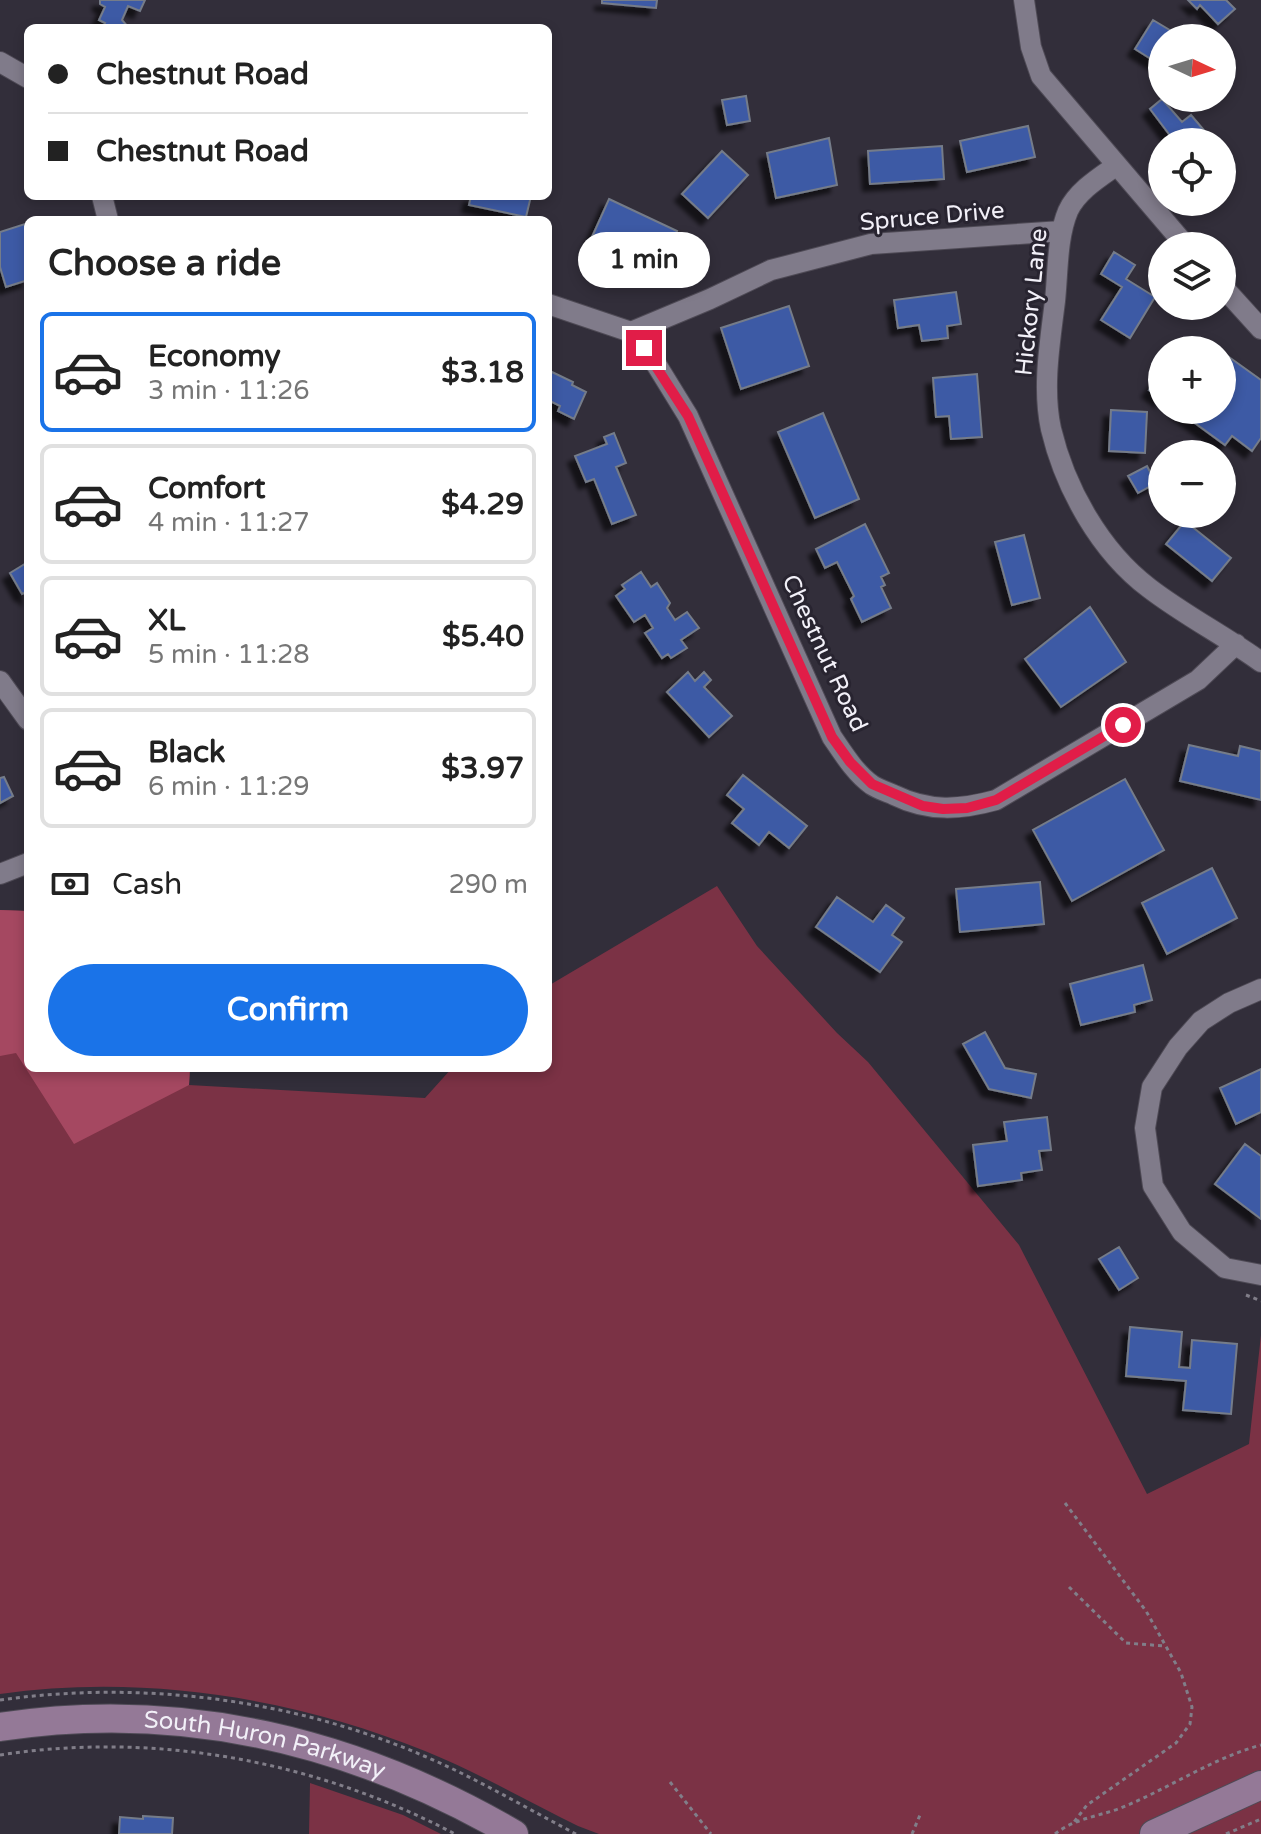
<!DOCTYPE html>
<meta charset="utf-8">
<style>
body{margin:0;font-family:"Varela Round",sans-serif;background:#f6f6f6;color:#222;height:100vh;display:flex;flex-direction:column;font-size:30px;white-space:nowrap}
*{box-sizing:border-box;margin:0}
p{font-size:26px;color:#767676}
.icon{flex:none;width:44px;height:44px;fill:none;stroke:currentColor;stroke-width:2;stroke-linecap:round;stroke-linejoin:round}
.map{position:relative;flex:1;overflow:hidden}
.sheet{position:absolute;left:24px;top:216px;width:528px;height:856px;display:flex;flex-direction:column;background:#fff;border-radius:12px;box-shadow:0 4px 12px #0003}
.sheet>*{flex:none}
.hud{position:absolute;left:24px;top:24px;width:528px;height:176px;border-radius:12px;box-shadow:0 4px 12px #0003;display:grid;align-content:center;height:176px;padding:0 24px;background:#fff}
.needle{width:52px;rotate:94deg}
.tools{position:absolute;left:1148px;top:24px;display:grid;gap:16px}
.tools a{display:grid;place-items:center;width:88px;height:88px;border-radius:50%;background:#fff;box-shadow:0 4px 12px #0003;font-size:40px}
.end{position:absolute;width:36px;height:36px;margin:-18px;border:10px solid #e11d48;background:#fff;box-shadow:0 0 0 4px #fff}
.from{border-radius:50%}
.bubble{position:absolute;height:56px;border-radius:28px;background:#fff;box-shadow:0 4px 12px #0003;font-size:26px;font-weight:800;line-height:56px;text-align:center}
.hud b{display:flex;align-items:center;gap:28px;height:76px;font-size:30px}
.hud b+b{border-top:2px solid #e0e0e0}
.hud i{width:20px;height:20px;background:#222}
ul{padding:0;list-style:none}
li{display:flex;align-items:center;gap:24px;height:120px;margin:0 16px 12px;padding:0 8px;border:4px solid #e0e0e0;border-radius:12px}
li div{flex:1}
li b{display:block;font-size:30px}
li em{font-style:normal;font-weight:800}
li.current{border-color:#1a73e8}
li>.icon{width:72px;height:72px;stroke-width:1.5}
h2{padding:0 24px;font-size:36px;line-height:96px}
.pay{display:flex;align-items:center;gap:20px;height:88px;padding:0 24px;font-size:30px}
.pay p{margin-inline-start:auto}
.button{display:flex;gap:16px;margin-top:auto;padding:16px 24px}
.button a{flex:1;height:92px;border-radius:48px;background:#1a73e8;color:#fff;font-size:32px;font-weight:800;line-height:92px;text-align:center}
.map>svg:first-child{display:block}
</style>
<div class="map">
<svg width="1261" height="1834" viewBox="0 0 1261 1834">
<defs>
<filter id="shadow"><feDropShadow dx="-7" dy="7" stdDeviation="2" flood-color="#0009"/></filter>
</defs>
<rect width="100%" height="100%" fill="#322e3a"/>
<path fill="#7b3245" d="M 717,886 L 757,946 L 837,1033 L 868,1062 L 1019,1245 L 1147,1494 L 1249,1444 L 1261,1335 L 1261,1834 L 599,1834 L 578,1826 C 527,1801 477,1772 425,1751 C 292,1697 142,1674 0,1694 L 0,910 L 28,911 L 28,1068 L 190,1068 L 189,1085 L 425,1098 L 452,1068 L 548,1068 L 548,986 Z
M 310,1783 L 403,1815 L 441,1834 L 309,1834 Z"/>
<path fill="#a54861" d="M 0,910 L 28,911 L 28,1068 L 190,1068 L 189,1085 L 74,1144 L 16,1053 L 0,1056 Z"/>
<path fill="#3e5aa5" stroke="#757c89" stroke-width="2" filter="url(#shadow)" d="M 100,0 L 145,0 L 140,11 L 128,6 L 122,20 L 129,28 L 102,28 L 105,23 L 99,20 L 105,7 L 100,4 Z
M 602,0 L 657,0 L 656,8 L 602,3 Z
M 1188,0 L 1226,0 L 1235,9 L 1218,24 L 1200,5 L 1197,9 Z
M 1153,20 L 1183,38 L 1162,38 L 1162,66 L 1135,49 Z
M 746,96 L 750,121 L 727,125 L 722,100 Z
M 1162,99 L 1182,122 L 1191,115 L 1214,142 L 1175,142 L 1150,109 Z
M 1028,126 L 1035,157 L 967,172 L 960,141 Z
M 829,138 L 837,185 L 776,198 L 767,153 Z
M 942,146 L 944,179 L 870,184 L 868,151 Z
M 722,151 L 748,175 L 708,218 L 682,194 Z
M 471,196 L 531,196 L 526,217 L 469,205 Z
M 609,199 L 677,231 L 654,275 L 587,248 Z
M 28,223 L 28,280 L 6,287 L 0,267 L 0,232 Z
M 1114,252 L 1135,265 L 1126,279 L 1155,297 L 1130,338 L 1101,320 L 1122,287 L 1101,274 Z
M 956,292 L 961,324 L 947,326 L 948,338 L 922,341 L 919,325 L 898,328 L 894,300 Z
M 789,306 L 809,366 L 741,389 L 721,328 Z
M 1222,352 L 1261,380 L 1261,438 L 1252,451 L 1232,436 L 1225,445 L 1177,410 L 1222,410 Z
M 552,372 L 573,382 L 572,385 L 586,392 L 574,419 L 558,411 L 560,406 L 548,400 L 548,374 L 550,375 Z
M 1162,372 L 1162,400 L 1149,390 Z
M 977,374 L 982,437 L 951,439 L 949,416 L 936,417 L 933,378 Z
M 1111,410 L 1147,412 L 1145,453 L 1109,451 Z
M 823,413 L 859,499 L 815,518 L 778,432 Z
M 614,433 L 626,463 L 616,467 L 636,515 L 612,524 L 594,479 L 586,482 L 575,456 L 607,444 L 604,437 Z
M 1147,466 L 1156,483 L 1138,493 L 1128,476 Z
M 1185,521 L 1231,558 L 1212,581 L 1166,544 Z
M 865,524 L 889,573 L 881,577 L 885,585 L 881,587 L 891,608 L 862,622 L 851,599 L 854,596 L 837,562 L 825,568 L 816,549 Z
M 1024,535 L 1040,598 L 1012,605 L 995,542 Z
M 28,562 L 28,598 L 24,593 L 22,594 L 10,573 Z
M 641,572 L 651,587 L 657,583 L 670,603 L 667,608 L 675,620 L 687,612 L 699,628 L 681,640 L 687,648 L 671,658 L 668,654 L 662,658 L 645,633 L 653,628 L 645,615 L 634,622 L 616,596 L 625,589 L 622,585 Z
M 1090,607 L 1126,662 L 1061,707 L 1025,659 Z
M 688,672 L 695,681 L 704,672 L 711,680 L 704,687 L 732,716 L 709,737 L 667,692 Z
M 1189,745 L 1238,756 L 1240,746 L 1261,751 L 1261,800 L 1180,781 Z
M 743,775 L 807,826 L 789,848 L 769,832 L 759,845 L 732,823 L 744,809 L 727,795 Z
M 4,777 L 13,796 L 0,803 L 0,778 Z
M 1125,779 L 1164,850 L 1072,901 L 1033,830 Z
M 1212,868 L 1237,918 L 1167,954 L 1142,903 Z
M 1040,882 L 1044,924 L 960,932 L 956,889 Z
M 837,897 L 873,922 L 886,905 L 904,918 L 892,935 L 902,942 L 880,972 L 816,927 Z
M 1143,965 L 1152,1000 L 1134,1005 L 1135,1012 L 1081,1025 L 1070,984 Z
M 985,1032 L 1005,1068 L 1036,1074 L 1031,1098 L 989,1089 L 963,1044 Z
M 1261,1069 L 1261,1112 L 1236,1124 L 1220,1088 Z
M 1047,1117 L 1051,1150 L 1039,1151 L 1042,1170 L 1021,1173 L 1022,1180 L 978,1186 L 973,1145 L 1007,1141 L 1004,1122 Z
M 1245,1144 L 1261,1156 L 1261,1219 L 1215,1184 Z
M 1119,1247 L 1138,1278 L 1119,1290 L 1099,1259 Z
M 1130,1327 L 1182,1332 L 1179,1367 L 1190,1368 L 1192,1340 L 1237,1344 L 1231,1414 L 1183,1410 L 1186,1381 L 1126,1376 Z
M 143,1816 L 173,1818 L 172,1834 L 119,1834 L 120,1817 L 143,1819 Z"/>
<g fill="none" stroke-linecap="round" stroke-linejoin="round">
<g stroke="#4e4a55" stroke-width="22">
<path id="minor" d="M 1024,0 L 1031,47 L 1041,76 L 1186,246
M 0,62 L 28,78
M 1117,165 C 1100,177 1077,191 1068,211 C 1057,237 1058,272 1055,301 C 1050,342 1042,388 1051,429 C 1065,488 1100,551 1149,588 C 1184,615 1225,636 1261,662
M 102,196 L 108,220
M 1222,286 L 1261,329
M 548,304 L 631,332 L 656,364 L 688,416 L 832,737 C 843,753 855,773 872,785 C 878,789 887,792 894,795 C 929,812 960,810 996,800 L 1198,680 L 1236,644
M 631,332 L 710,299 L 771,270 L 871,244 L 1062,231
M 0,681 L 28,720
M 0,874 L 28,863
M 1261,989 L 1229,1003 L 1201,1021 L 1178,1047 L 1152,1087 L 1145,1128 L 1153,1186 L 1182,1232 L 1225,1268 L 1261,1275"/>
</g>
<g stroke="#4e4a55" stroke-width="30">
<g id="secondary">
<path id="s1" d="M 0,1727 C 183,1699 356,1742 514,1834"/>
<path d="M 1154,1834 L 1261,1785"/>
</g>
</g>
<path stroke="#817e89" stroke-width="3" stroke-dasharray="4 4" stroke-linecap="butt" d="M 1246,1295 L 1261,1301
M 1065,1503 L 1146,1611 L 1181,1673 L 1192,1707 L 1190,1724 L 1176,1743 L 1087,1805 L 1074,1822
M 1069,1587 L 1126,1643 L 1165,1646
M 0,1700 C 141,1680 293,1699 424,1756 C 476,1778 526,1808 576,1834
M 0,1755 C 156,1731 316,1761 455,1834
M 670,1782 L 711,1834
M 912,1834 L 920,1815
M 1055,1834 C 1074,1819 1095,1817 1118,1809 C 1167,1790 1210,1759 1261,1745
M 1226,1834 L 1261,1819"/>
<use href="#minor" stroke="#807b8a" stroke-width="20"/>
<use href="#secondary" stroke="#947997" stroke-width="28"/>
</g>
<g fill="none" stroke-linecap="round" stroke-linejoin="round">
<path stroke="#e11d48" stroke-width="10" d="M 644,348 L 688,416 L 832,737 L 850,762 L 872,784 L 923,806 L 943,809 L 967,808 L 996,800 L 1123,725"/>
</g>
<g text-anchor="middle" stroke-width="6" stroke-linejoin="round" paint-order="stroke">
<g font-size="24" fill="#f2f0f8" stroke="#282430">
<text transform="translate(932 216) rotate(-5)" y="8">Spruce Drive</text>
<text transform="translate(1031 302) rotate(-84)" y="8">Hickory Lane</text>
<text transform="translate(825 653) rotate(65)" y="8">Chestnut Road</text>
<text dy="8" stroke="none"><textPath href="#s1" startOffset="268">South Huron Parkway</textPath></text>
</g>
</g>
</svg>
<div class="tools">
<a><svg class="needle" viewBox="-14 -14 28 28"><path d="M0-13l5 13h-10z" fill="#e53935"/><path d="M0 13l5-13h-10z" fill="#767676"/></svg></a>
<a><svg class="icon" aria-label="locate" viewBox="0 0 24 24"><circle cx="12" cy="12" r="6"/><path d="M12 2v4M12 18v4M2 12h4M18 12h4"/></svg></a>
<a><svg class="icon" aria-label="layers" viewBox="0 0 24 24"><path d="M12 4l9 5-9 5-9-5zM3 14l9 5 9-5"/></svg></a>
<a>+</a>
<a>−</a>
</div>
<i class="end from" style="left:1123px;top:725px"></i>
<i class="end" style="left:644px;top:348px"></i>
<div class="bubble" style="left:578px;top:232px;width:132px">1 min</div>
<div class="hud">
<b><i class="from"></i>Chestnut Road</b>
<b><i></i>Chestnut Road</b>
</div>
<section class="sheet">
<h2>Choose a ride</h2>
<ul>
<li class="current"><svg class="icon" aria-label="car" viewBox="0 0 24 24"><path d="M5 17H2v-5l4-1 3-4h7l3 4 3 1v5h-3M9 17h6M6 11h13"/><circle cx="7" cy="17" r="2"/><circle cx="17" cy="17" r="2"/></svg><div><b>Economy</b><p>3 min · 11:26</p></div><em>$3.18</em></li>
<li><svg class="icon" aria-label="car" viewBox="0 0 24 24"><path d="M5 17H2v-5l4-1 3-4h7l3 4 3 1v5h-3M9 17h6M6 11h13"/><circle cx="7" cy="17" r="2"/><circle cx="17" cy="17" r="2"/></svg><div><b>Comfort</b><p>4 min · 11:27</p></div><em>$4.29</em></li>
<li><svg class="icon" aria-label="car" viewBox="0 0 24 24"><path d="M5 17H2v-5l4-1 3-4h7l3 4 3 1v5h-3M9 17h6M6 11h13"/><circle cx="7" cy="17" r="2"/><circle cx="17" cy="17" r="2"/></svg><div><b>XL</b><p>5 min · 11:28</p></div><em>$5.40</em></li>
<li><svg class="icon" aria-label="car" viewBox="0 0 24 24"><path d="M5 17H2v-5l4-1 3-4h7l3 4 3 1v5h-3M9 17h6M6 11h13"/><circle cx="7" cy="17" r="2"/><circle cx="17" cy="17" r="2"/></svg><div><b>Black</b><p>6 min · 11:29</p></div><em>$3.97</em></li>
</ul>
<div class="pay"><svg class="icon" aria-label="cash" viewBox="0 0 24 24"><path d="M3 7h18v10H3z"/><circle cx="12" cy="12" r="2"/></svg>Cash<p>290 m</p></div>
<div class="button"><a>Confirm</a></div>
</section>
</div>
